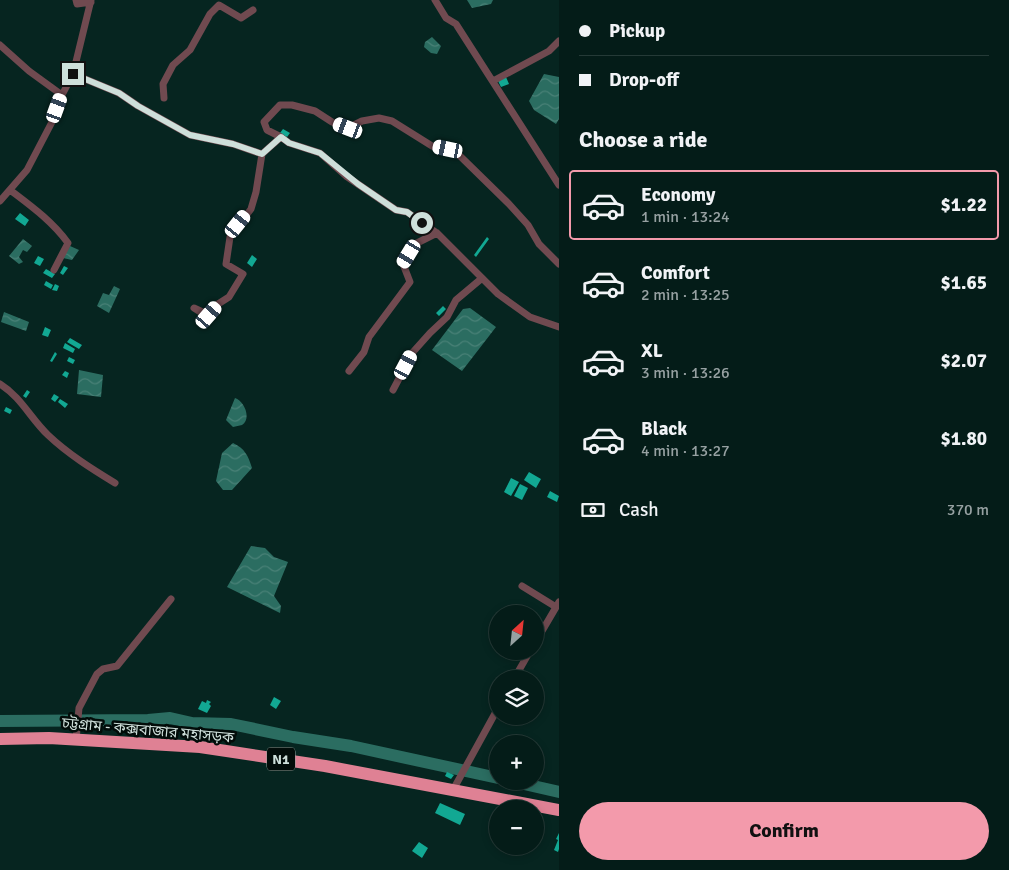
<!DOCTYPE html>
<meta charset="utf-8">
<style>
body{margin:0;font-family:Signika,"Noto Sans Bengali",sans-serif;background:#122925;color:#f1f3f6;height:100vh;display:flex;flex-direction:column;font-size:19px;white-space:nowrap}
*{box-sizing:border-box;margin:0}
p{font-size:16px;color:#97a1a2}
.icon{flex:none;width:28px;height:28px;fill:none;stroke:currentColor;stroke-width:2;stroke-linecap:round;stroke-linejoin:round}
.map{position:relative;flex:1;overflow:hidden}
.sheet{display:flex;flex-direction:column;background:#041c18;width:450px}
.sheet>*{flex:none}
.guide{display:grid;align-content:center;height:110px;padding:0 20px;background:#041c18}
.needle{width:32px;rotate:27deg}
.controls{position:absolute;left:489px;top:605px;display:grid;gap:10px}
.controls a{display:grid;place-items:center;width:55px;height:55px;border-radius:50%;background:#041c18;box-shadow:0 2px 8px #0003,0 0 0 1px #253a37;font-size:25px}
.end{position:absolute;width:22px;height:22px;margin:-11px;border:6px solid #cedfda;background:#111;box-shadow:0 0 0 2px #111}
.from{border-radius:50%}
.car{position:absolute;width:15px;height:30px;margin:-15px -8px;border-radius:6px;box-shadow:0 0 4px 1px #0007;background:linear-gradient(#fff 24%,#345 0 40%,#fff 0 76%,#345 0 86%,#fff 0)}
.guide b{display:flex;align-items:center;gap:18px;height:48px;font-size:19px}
.guide b+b{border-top:1px solid #253a37}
.guide i{width:12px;height:12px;background:#f1f3f6}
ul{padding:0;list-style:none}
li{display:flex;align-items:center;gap:15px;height:70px;margin:0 10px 8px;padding:0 10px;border:2px solid transparent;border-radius:5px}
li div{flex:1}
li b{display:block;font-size:19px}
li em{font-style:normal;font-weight:700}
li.active{border-color:#f39aab}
li>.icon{width:45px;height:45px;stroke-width:1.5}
h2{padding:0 20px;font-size:22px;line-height:60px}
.pay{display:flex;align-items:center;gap:12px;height:55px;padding:0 20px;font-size:19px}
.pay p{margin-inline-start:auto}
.action{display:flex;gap:10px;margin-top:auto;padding:10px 20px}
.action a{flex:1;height:58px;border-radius:30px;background:#f39aab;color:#111;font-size:20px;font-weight:700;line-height:58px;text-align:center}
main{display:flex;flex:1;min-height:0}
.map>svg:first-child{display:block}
</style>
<main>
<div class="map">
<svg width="559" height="870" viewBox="0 0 559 870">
<defs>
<pattern id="water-waves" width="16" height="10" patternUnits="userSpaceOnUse" patternTransform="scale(1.25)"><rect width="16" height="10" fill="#2b6d61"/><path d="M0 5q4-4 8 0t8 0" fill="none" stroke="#498177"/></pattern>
</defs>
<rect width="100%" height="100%" fill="#062520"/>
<path fill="url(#water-waves)" d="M 467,0 L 493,0 L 491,4 L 472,8 Z
M 432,37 L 441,46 L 437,54 L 431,53 L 424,47 L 425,42 Z
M 544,74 L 559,77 L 559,119 L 556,124 L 534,110 L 529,101 Z
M 23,239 L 32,246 L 27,252 L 23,250 L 19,257 L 23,262 L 19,264 L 9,256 Z
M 70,246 L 79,250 L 72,260 L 63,258 Z
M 114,286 L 120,289 L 109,313 L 97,306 L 103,293 L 109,295 Z
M 470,308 L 496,327 L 462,371 L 432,350 L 463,309 Z
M 4,312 L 29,322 L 26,331 L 1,322 Z
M 79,370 L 103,375 L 101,397 L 77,394 Z
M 235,398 C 244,401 252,418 242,425 C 239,426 236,426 233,427 L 226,420 Z
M 233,443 C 245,449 248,455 252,468 L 232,490 L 223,490 L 216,481 L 222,453 Z
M 251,546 L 265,548 L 274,557 L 288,562 L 274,596 L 281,606 L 280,613 L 227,587 Z"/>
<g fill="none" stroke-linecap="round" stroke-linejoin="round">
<path stroke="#2b6d61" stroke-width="12" d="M 0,721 L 148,720 L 170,718 L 192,723 L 231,724 L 293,737 L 351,746 L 498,778
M 511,781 L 559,792"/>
</g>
<path fill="#12a893" d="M 506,77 L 509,84 L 501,87 L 498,81 Z
M 283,129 L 290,133 L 287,137 L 280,133 Z
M 20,213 L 29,220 L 25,226 L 15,219 Z
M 487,237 L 489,239 L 476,257 L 474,255 Z
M 252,255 L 257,259 L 252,267 L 247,263 Z
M 38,256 L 44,259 L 40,266 L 34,263 Z
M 64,266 L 68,268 L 63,275 L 60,273 Z
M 46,269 L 55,274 L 52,278 L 43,273 Z
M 46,281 L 53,285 L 51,289 L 44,285 Z
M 55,284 L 59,286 L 57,291 L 52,290 Z
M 443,306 L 446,309 L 439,316 L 436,313 Z
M 45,327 L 51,330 L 48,337 L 42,335 Z
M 70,338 L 82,345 L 79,349 L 67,342 Z
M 65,343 L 75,349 L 73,353 L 63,348 Z
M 55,352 L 57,354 L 52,362 L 50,361 Z
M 69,357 L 75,360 L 73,364 L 67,361 Z
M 65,371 L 69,373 L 67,378 L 62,375 Z
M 27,390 L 30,392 L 26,398 L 23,396 Z
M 54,394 L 59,397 L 55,402 L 51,399 Z
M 60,399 L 68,404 L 65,408 L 58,402 Z
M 6,407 L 12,410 L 10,414 L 4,411 Z
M 529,472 L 541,479 L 536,488 L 524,480 Z
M 511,478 L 519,482 L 511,496 L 504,492 Z
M 520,484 L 528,488 L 522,500 L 514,496 Z
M 550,491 L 559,496 L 557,502 L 547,497 Z
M 274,697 L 281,701 L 276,709 L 270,705 Z
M 207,700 L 211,702 L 209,704 L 211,706 L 207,713 L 198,709 L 202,701 L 206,703 Z
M 447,772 L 454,775 L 451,779 L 445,776 Z
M 440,803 L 465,814 L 460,825 L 435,813 Z
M 559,833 L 559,849 L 558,852 L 554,850 L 558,840 L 556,839 Z
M 419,842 L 428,848 L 422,858 L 412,851 Z"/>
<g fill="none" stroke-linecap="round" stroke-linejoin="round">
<path stroke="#704a50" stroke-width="7" d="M 76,0 L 77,4 L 91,2 L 89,0
M 435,0 L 446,18 L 456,24 L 559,185
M 0,45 L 29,71 L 62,95
M 73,74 L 119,93 L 138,106 L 190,135 L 233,144 L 262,154 L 281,137 L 289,143 L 320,153 L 346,176 L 396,210 L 407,212 L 437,233 L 498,294 L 530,317 L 559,327
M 493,81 L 549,51 L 559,41
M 164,98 L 163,84 L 173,65 L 190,50 L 210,14 L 219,5 L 241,18 L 253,10
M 281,137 L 267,130 L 264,122 L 280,105 L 292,105 L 315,111 L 332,122 L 348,128 L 362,121 L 379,118 L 392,121 L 432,146 L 448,149 L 460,156 L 509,204 L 528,225 L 539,244 L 559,264
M 10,190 C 31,206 52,221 68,243 L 54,270
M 0,201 L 27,170 L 52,122 L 62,95 L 73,74 L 91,0
M 202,313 L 194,308 L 209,315 L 218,304 L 229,297 L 243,274 L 226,264 L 230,237 L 251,209 L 256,192 L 262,154
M 349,371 L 364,352 L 369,337 L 410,282 L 403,264 L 415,244 L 437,233
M 0,384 C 21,397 31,419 48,435 C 68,454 92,469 115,483
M 393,390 L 413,352 L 430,333 L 447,317 L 456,300 L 481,279
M 522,586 L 556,607
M 535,643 L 559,602
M 514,679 L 530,651
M 76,740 L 79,708 L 97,674 L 103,669 L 117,666 L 171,599
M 453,790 L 498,708"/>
<path stroke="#df8194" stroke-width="12" d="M 0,739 L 49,738 L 200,747 L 325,766 L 559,810"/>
</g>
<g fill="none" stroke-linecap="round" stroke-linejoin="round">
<path stroke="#cedfda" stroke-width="6" d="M 73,74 L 119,93 L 138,106 L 190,135 L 233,144 L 262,154 L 281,137 L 289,143 L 320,153 L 358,184 L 396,210 L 407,212 L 422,223"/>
</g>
<g text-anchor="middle" stroke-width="5" stroke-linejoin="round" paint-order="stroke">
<rect fill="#020c09" stroke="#91a09b" stroke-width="1" x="267" y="747.5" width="28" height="23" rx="4"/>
<g font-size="14" font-weight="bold" fill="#cedfda">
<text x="281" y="764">N1</text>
</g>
<g font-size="15" fill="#cedfda" stroke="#020c09">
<text transform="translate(148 730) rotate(5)" y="5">চট্টগ্রাম - কক্সবাজার মহাসড়ক</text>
</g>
</g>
</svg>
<div class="controls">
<a><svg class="needle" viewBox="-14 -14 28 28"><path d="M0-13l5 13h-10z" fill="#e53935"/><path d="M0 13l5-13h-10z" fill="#97a1a2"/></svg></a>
<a><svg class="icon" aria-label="layers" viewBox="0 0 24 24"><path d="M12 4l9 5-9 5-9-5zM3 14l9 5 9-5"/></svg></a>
<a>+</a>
<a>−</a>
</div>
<i class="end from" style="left:422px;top:223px"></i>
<i class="end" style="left:73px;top:74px"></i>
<i class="car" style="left:57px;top:108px;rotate:20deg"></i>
<i class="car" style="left:348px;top:128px;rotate:291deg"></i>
<i class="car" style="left:448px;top:149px;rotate:282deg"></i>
<i class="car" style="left:238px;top:224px;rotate:39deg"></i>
<i class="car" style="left:409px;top:254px;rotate:211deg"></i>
<i class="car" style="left:209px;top:315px;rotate:41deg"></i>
<i class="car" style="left:406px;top:365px;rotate:28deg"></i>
</div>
<section class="sheet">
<div class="guide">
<b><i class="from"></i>Pickup</b>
<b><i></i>Drop-off</b>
</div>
<h2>Choose a ride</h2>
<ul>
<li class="active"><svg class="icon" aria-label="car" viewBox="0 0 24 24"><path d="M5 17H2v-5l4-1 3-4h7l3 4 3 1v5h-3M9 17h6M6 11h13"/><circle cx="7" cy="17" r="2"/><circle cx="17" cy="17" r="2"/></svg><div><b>Economy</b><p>1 min · 13:24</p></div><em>$1.22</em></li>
<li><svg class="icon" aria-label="car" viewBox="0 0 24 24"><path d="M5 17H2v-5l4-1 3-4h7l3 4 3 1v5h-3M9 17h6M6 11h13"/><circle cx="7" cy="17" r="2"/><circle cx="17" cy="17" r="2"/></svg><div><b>Comfort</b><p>2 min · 13:25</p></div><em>$1.65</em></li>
<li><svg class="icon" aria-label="car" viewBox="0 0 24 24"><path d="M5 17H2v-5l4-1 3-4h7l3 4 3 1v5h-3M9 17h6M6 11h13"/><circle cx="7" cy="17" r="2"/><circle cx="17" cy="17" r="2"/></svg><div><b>XL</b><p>3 min · 13:26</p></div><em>$2.07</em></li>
<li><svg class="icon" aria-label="car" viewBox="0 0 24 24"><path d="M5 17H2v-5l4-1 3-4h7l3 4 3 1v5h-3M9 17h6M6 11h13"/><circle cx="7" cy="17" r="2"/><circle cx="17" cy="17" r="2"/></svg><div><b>Black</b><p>4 min · 13:27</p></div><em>$1.80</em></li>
</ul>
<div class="pay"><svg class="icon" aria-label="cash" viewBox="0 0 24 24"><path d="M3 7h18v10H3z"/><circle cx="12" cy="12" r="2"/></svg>Cash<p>370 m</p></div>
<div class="action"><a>Confirm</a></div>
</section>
</main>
